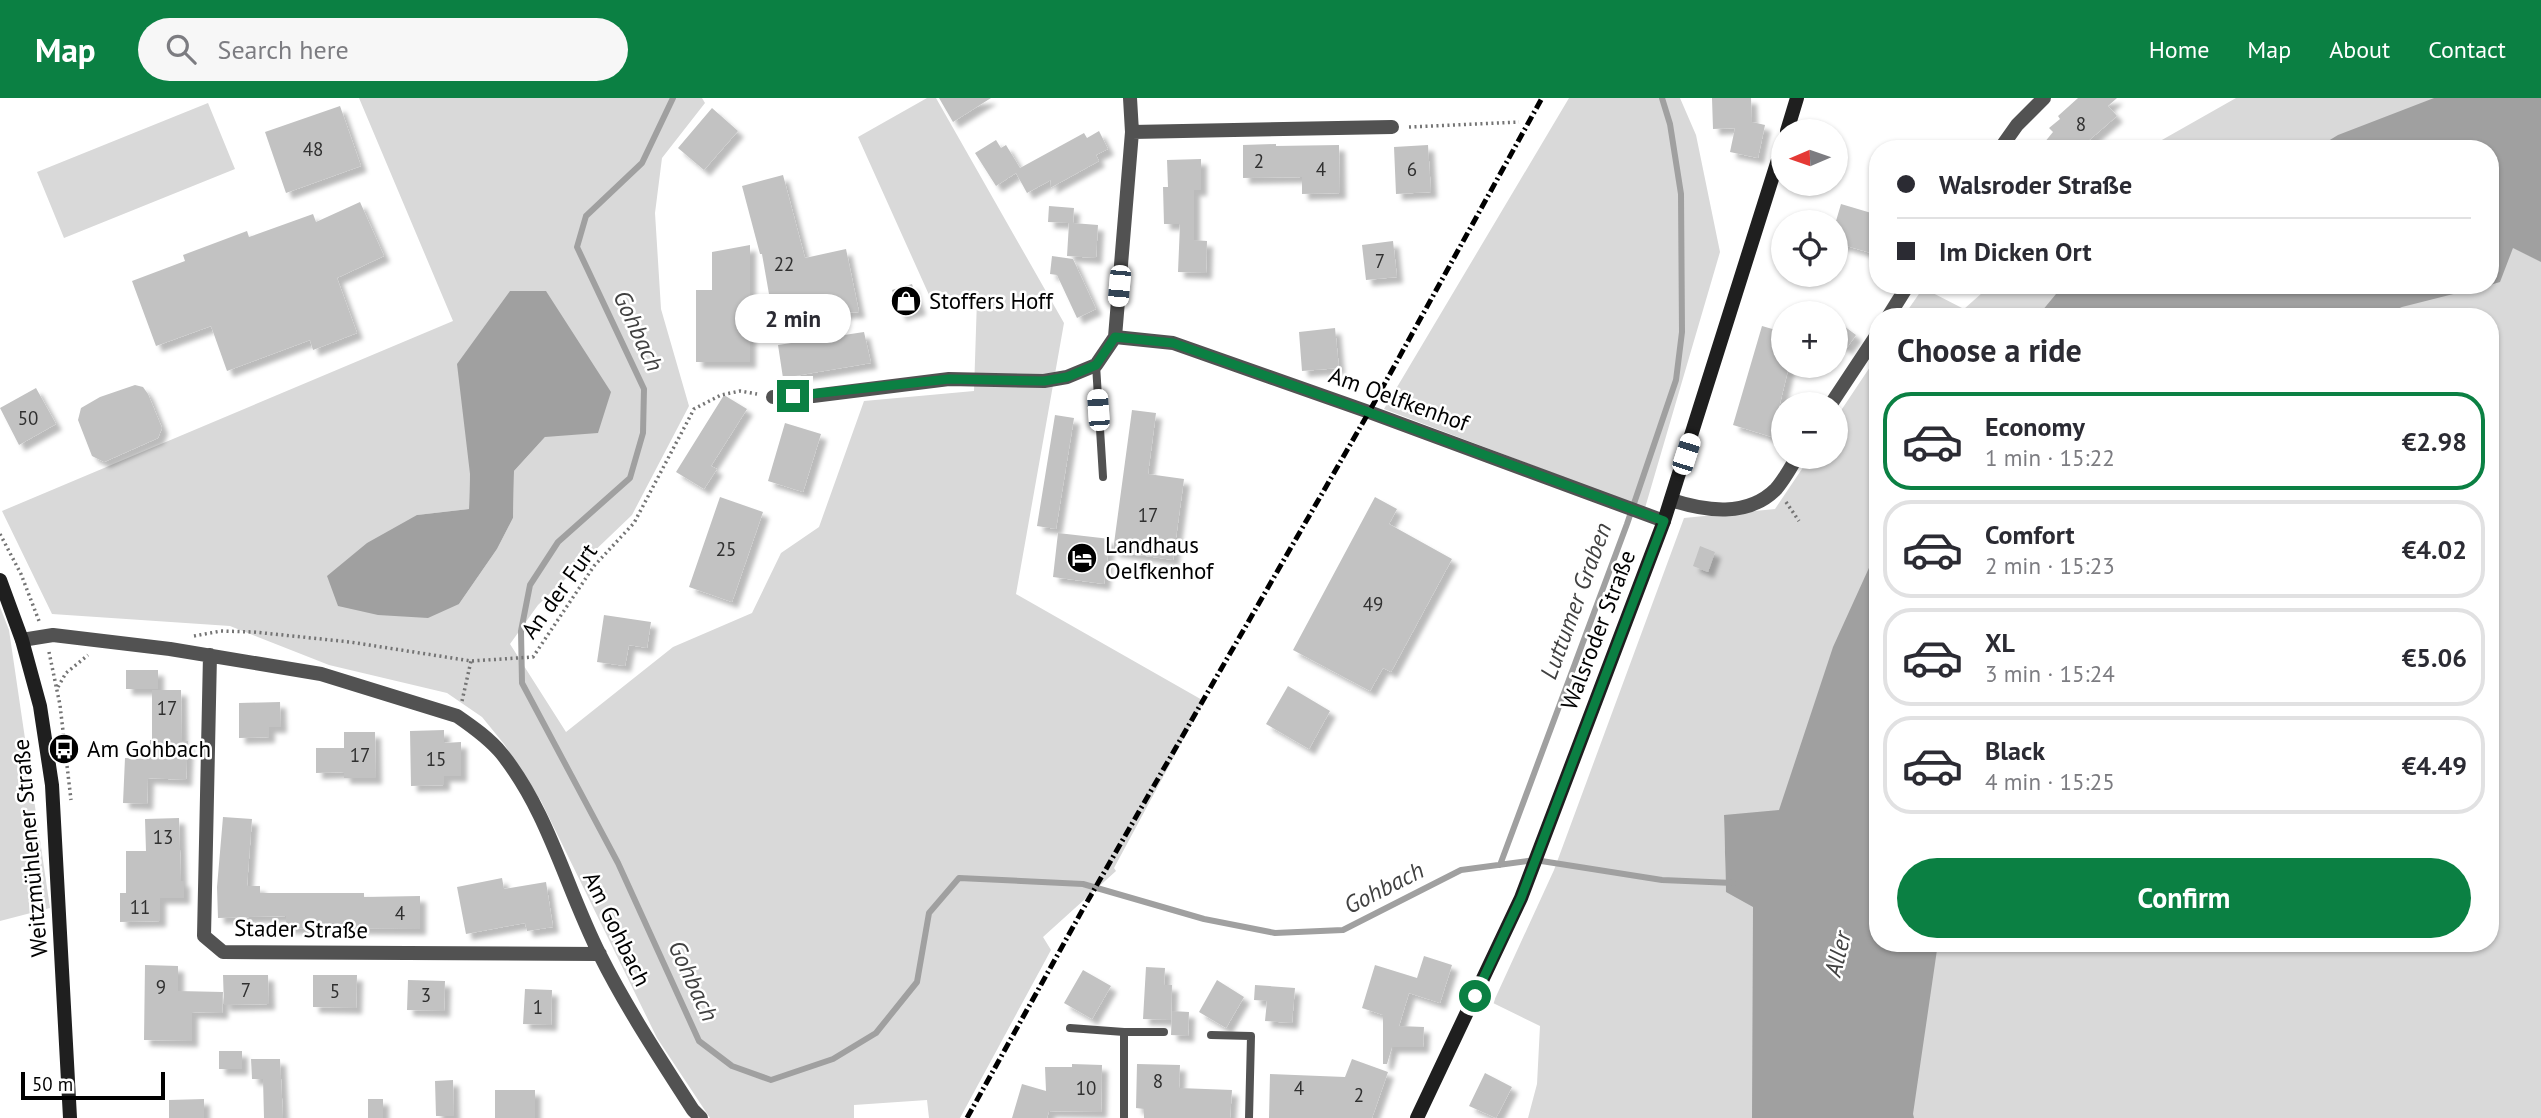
<!DOCTYPE html>
<meta charset="utf-8">
<style>
body{margin:0;font-family:"PT Sans",sans-serif;background:#f7f7f7;color:#2b2b33;height:100vh;display:flex;flex-direction:column;font-size:26px;white-space:nowrap}
*{box-sizing:border-box;margin:0}
p{font-size:23px;color:#7c7c81}
.icon{flex:none;width:38px;height:38px;fill:none;stroke:currentColor;stroke-width:2;stroke-linecap:round;stroke-linejoin:round}
.map{position:relative;flex:1;overflow:hidden}
.side{position:absolute;left:1869px;top:210px;width:630px;height:644px;display:flex;flex-direction:column;background:#fff;border-radius:28px;box-shadow:0 2px 5px #0004}
.side>*{flex:none}
.top-card{position:absolute;left:1869px;top:42px;width:630px;height:154px;border-radius:28px;box-shadow:0 2px 5px #0004;display:grid;align-content:center;height:154px;padding:0 28px;background:#fff}
.needle{width:46px;rotate:268deg}
.controls{position:absolute;left:1771px;top:21px;display:grid;gap:14px}
.controls a{display:grid;place-items:center;width:77px;height:77px;border-radius:50%;background:#fff;box-shadow:0 2px 5px #0004;font-size:35px}
.scale{position:absolute;left:21px;bottom:18px;width:144px;box-sizing:border-box;padding-left:7px;border:4px solid #000;border-top:0;font-size:19px;line-height:24px;white-space:nowrap;color:#000;-webkit-text-stroke:5px #fff;paint-order:stroke}
.end{position:absolute;width:32px;height:32px;margin:-16px;border:9px solid #0b8043;background:#fff;box-shadow:0 0 0 4px #fff}
.from{border-radius:50%}
.bubble{position:absolute;height:49px;border-radius:24px;background:#fff;box-shadow:0 2px 5px #0004;font-size:23px;font-weight:600;line-height:49px;text-align:center}
.car{position:absolute;width:21px;height:42px;margin:-21px -10px;border-radius:9px;box-shadow:0 0 5px 2px #0007;background:linear-gradient(#fff 24%,#345 0 40%,#fff 0 76%,#345 0 86%,#fff 0)}
.top-card b{display:flex;align-items:center;gap:24px;height:66px;font-size:26px}
.top-card b+b{border-top:2px solid #e1e1e2}
.top-card i{width:18px;height:18px;background:#2b2b33}
ul{padding:0;list-style:none}
li{display:flex;align-items:center;gap:21px;height:98px;margin:0 14px 10px;padding:0 14px;border:4px solid #e1e1e2;border-radius:28px}
li div{flex:1}
li b{display:block;font-size:26px}
li em{font-style:normal;font-weight:600}
li.active{border-color:#0b8043}
li>.icon{width:63px;height:63px;stroke-width:1.5}
h2{padding:0 28px;font-size:32px;line-height:84px}
.action{display:flex;gap:14px;margin-top:auto;padding:14px 28px}
.action a{flex:1;height:80px;border-radius:42px;background:#0b8043;color:#fff;font-size:28px;font-weight:600;line-height:80px;text-align:center}
header{display:flex;align-items:center;gap:42px;box-sizing:border-box;height:98px;padding:0 35px;background:#0b8043;color:#fff}
header strong{font-size:33px}
nav{display:flex;gap:38px;margin-inline-start:auto;font-size:24px}
.search{width:490px;height:63px;background:#f7f7f7;display:flex;align-items:center;gap:18px;box-sizing:border-box;padding:0 24px;border-radius:38px;color:#7c7c81;font-size:26px}
.map>svg:first-child{display:block}
</style>
<header>
<strong>Map</strong>
<div class="search"><svg class="icon" aria-label="search" viewBox="0 0 24 24"><circle cx="10" cy="10" r="6"/><path d="M15 15l6 6"/></svg>Search here</div>
<nav><a>Home</a><a>Map</a><a>About</a><a>Contact</a></nav>
</header>
<div class="map">
<svg width="2541" height="1020" viewBox="0 0 2541 1020">
<defs>
<filter id="shadow"><feDropShadow dx="6" dy="6" stdDeviation="2" flood-color="#0004"/></filter>
</defs>
<rect width="100%" height="100%" fill="#fff"/>
<path fill="#d9d9d9" fill-rule="evenodd" d="M 359,0 L 702,0 L 705,5 L 662,60 L 655,115 L 661,211 L 689,308 L 632,417 L 538,507 L 510,546 L 566,634 L 673,549 L 752,515 L 781,455 L 819,429 L 864,303 L 974,293 L 977,201 L 934,208 L 858,39 L 927,0 L 936,0 L 1064,225 L 1016,496 L 1204,603 L 1114,770 L 1116,773 L 1043,839 L 1051,852 L 960,1020 L 929,1020 L 927,1002 L 854,1007 L 854,1020 L 710,1020 L 657,940 L 541,703 L 504,646 L 482,619 L 447,595 L 329,567 L 230,528 L 52,516 L 2,413 L 453,223 ZM 611,294 L 545,339 L 514,373 L 513,420 L 497,451 L 459,506 L 417,417 L 469,411 L 470,376 Z
M 1569,0 L 1680,0 L 1696,37 L 1720,154 L 1645,410 L 1384,311 Z
M 2236,0 L 2541,0 L 2541,1020 L 1528,1020 L 1537,986 L 1540,928 L 1493,905 L 1554,772 L 1684,420 L 1775,411 L 1810,359 L 1836,359 L 1836,320 L 1878,257 L 1878,845 L 2490,845 L 2490,219 L 1903,219 L 1923,190 L 1964,211 L 1991,187 L 2490,187 L 2490,51 L 2146,51 ZM 1735,717 L 1729,795 L 1726,793 L 1724,718 Z
M 208,5 L 235,71 L 64,140 L 37,74 Z
M 0,509 L 9,532 L 50,810 L 0,823 Z"/>
<path fill="#a0a0a0" d="M 2434,0 L 2541,0 L 2541,164 L 2513,150 L 2500,184 L 2490,187 L 2490,51 L 2315,51 L 2338,37 Z
M 2068,187 L 2489,187 L 2402,209 L 2379,219 L 2037,219 L 2056,196 Z
M 510,193 L 546,193 L 611,294 L 598,335 L 545,339 L 514,373 L 513,420 L 497,451 L 459,506 L 428,520 L 378,517 L 338,508 L 327,478 L 367,445 L 417,417 L 469,411 L 470,376 L 457,266 Z
M 1878,450 L 1878,845 L 1938,845 L 1913,1016 L 1914,1020 L 1752,1020 L 1753,809 L 1726,794 L 1724,717 L 1779,712 L 1833,549 Z"/>
<g fill="none" stroke-linecap="round" stroke-linejoin="round">
<path stroke="#a0a0a0" stroke-width="6" d="M 673,0 L 642,65 L 586,118 L 577,149 L 644,291 L 643,335 L 630,380 L 558,444 L 530,487 L 521,533 L 522,585 L 618,765 L 699,943 L 732,968 L 771,982 L 833,961 L 876,935 L 917,884 L 929,815 L 959,780 L 1083,786 L 1204,821 L 1275,835 L 1343,832 L 1461,772 L 1535,762 L 1662,782 L 1733,785
M 1500,767 L 1627,426 L 1676,282 L 1682,234 L 1681,96 L 1670,26 L 1662,0"/>
</g>
<path fill="#c2c2c2" filter="url(#shadow)" d="M 939,0 L 991,0 L 953,24 Z
M 1712,0 L 1751,0 L 1752,24 L 1765,27 L 1758,60 L 1730,54 L 1735,30 L 1713,31 Z
M 2078,0 L 2117,0 L 2108,8 L 2117,18 L 2079,51 L 2039,51 L 2053,34 L 2049,30 L 2060,21 L 2058,18 Z
M 340,8 L 361,68 L 286,95 L 265,34 Z
M 712,10 L 738,33 L 704,72 L 678,50 Z
M 1099,33 L 1108,51 L 1096,57 L 1099,63 L 1050,90 L 1051,82 L 1027,95 L 1016,75 L 996,88 L 975,55 L 996,42 L 1001,50 L 1006,47 L 1020,70 L 1084,35 L 1087,40 Z
M 1276,46 L 1276,48 L 1339,47 L 1340,95 L 1302,96 L 1302,79 L 1243,80 L 1243,47 Z
M 1428,47 L 1431,94 L 1396,96 L 1394,49 Z
M 1201,61 L 1201,92 L 1194,92 L 1194,142 L 1207,143 L 1206,175 L 1178,174 L 1180,126 L 1164,126 L 1163,89 L 1168,89 L 1167,62 Z
M 783,77 L 805,160 L 846,151 L 859,214 L 773,219 L 762,156 L 760,156 L 742,88 Z
M 360,104 L 384,158 L 337,180 L 357,235 L 313,252 L 310,242 L 227,273 L 211,228 L 156,248 L 132,183 L 185,163 L 183,157 L 247,133 L 249,139 L 313,116 L 316,124 Z
M 1841,106 L 1878,117 L 1878,157 L 1836,145 L 1836,123 Z
M 1049,108 L 1074,110 L 1073,125 L 1098,127 L 1096,160 L 1067,158 L 1069,125 L 1048,124 Z
M 1393,143 L 1397,179 L 1366,182 L 1362,147 Z
M 750,147 L 750,264 L 696,264 L 696,192 L 712,192 L 712,154 Z
M 1052,158 L 1073,161 L 1096,211 L 1077,220 L 1057,177 L 1050,176 Z
M 912,186 L 920,211 L 900,217 L 892,192 Z
M 1836,222 L 1856,237 L 1846,251 L 1836,243 Z
M 1762,228 L 1783,234 L 1783,268 L 1789,268 L 1772,339 L 1733,327 Z
M 1335,230 L 1339,270 L 1302,273 L 1299,234 Z
M 864,234 L 871,265 L 783,280 L 778,247 Z
M 135,287 L 143,289 L 148,296 L 162,330 L 158,340 L 104,364 L 92,358 L 78,322 L 81,310 L 100,299 Z
M 36,290 L 56,326 L 19,347 L 0,310 Z
M 724,297 L 747,311 L 711,368 L 717,371 L 704,391 L 676,374 Z
M 1132,312 L 1156,315 L 1148,376 L 1184,381 L 1173,462 L 1113,453 Z
M 1055,317 L 1074,320 L 1056,431 L 1037,428 Z
M 785,325 L 821,336 L 803,394 L 768,383 Z
M 720,399 L 763,414 L 732,504 L 689,489 Z
M 1375,399 L 1397,411 L 1389,426 L 1452,461 L 1391,574 L 1383,570 L 1370,593 L 1293,552 Z
M 1058,435 L 1110,441 L 1104,486 L 1053,479 Z
M 1700,448 L 1715,454 L 1708,474 L 1693,468 Z
M 604,517 L 651,524 L 647,550 L 629,547 L 625,568 L 597,564 Z
M 126,572 L 158,572 L 158,591 L 126,591 Z
M 1288,588 L 1330,613 L 1309,651 L 1266,626 Z
M 152,592 L 181,592 L 182,643 L 188,643 L 186,682 L 148,680 L 147,706 L 123,705 L 125,660 L 149,661 L 150,642 L 152,642 Z
M 280,604 L 281,629 L 269,629 L 269,639 L 239,640 L 239,605 Z
M 444,632 L 444,645 L 461,644 L 461,678 L 444,678 L 444,687 L 411,688 L 410,633 Z
M 344,634 L 375,634 L 376,680 L 344,680 L 344,674 L 316,675 L 316,650 L 344,650 Z
M 223,719 L 252,721 L 247,788 L 260,788 L 260,795 L 364,795 L 364,799 L 420,798 L 420,831 L 286,830 L 286,818 L 218,820 L 217,789 Z
M 179,720 L 181,783 L 184,783 L 184,800 L 160,800 L 160,823 L 120,824 L 120,795 L 126,795 L 126,753 L 146,753 L 145,721 Z
M 502,780 L 504,791 L 546,784 L 553,829 L 527,833 L 525,825 L 466,836 L 457,789 Z
M 1424,858 L 1452,867 L 1440,905 L 1409,895 L 1399,928 L 1424,929 L 1423,949 L 1392,949 L 1387,966 L 1383,966 L 1383,917 L 1362,910 L 1375,867 L 1417,880 Z
M 145,867 L 178,868 L 178,893 L 223,894 L 222,915 L 192,914 L 192,943 L 144,942 Z
M 1146,869 L 1165,870 L 1164,887 L 1172,887 L 1171,922 L 1143,921 Z
M 1083,872 L 1111,888 L 1092,921 L 1064,905 Z
M 223,877 L 268,877 L 269,906 L 224,907 Z
M 313,877 L 357,877 L 356,910 L 313,909 Z
M 408,882 L 445,883 L 444,913 L 407,912 Z
M 1217,882 L 1244,899 L 1226,930 L 1199,914 Z
M 1255,887 L 1295,890 L 1292,925 L 1265,923 L 1267,903 L 1254,902 Z
M 525,891 L 552,892 L 551,927 L 523,926 Z
M 1172,913 L 1189,914 L 1188,938 L 1171,937 Z
M 219,953 L 242,953 L 242,971 L 219,971 Z
M 251,961 L 280,961 L 283,1020 L 264,1020 L 263,981 L 252,981 Z
M 1352,961 L 1388,974 L 1372,1020 L 1269,1020 L 1270,976 L 1345,979 Z
M 1072,966 L 1102,967 L 1101,1014 L 1049,1013 L 1047,1020 L 1012,1020 L 1022,986 L 1046,993 L 1045,969 L 1072,969 Z
M 1137,966 L 1180,967 L 1179,990 L 1232,992 L 1230,1020 L 1144,1020 L 1144,1011 L 1136,1010 Z
M 1485,975 L 1512,989 L 1496,1020 L 1469,1008 Z
M 453,982 L 454,1018 L 436,1018 L 435,983 Z
M 495,992 L 535,992 L 535,1020 L 495,1020 Z
M 204,1001 L 204,1020 L 169,1020 L 169,1002 Z
M 368,1001 L 383,1001 L 383,1020 L 368,1020 Z"/>
<g fill="none" stroke-linecap="round" stroke-linejoin="round">
<path stroke="#747474" stroke-width="3.5" stroke-dasharray="2 3.5" stroke-linecap="butt" d="M 1409,29 L 1519,24
M 1786,404 L 1799,423
M 0,436 L 21,476 L 39,523
M 194,538 L 221,533 L 254,534 L 350,544 L 471,563 L 533,559 L 594,468 L 634,425 L 694,311 L 721,297 L 740,293 L 757,296
M 49,554 L 60,607 L 71,702
M 58,589 L 66,575 L 88,557
M 462,603 L 471,563"/>
<path stroke="#525252" stroke-width="8" d="M 1096,267 L 1103,379
M 1070,930 L 1124,934
M 1211,937 L 1251,938 L 1249,1020
M 1124,1020 L 1124,934 L 1164,934"/>
<path stroke="#525252" stroke-width="14" d="M 1132,34 L 1392,29
M 2000,51 L 2017,27 L 2044,0
M 1888,219 L 1908,187
M 1115,239 L 1173,245 L 1369,314 L 1664,423
M 773,299 L 813,298 L 949,281 L 1044,283 L 1067,279 L 1096,267 L 1115,239 L 1132,34 L 1130,0
M 1831,306 L 1878,235
M 1671,402 C 1705,413 1747,420 1776,391 C 1784,382 1791,369 1797,359
M 22,542 L 53,537 L 170,551 L 321,576 L 457,618 C 473,629 490,641 502,656 C 549,715 566,790 600,857 C 627,911 661,962 693,1012 L 701,1020
M 210,557 L 204,838 L 223,854 L 600,856"/>
<path stroke="#1f1f1f" stroke-width="14" d="M 1787,33 L 1797,0
M 0,482 L 22,542 L 40,608 L 52,687 L 70,1020
M 1417,1020 L 1521,800 L 1664,423 L 1783,46"/>
<path stroke="#000" stroke-width="5" stroke-dasharray="10 3.5 2 3.5" stroke-linecap="butt" d="M 967,1020 L 1083,811 L 1369,314 L 1542,0"/>
</g>
<g fill="none" stroke-linecap="round" stroke-linejoin="round">
<path stroke="#0b8043" stroke-width="9" d="M 793,298 L 949,281 L 1044,283 L 1067,279 L 1096,267 L 1115,239 L 1173,245 L 1368,314 L 1664,423 L 1521,800 L 1475,898"/>
</g>
<defs>
<g id="shop-disc" transform="scale(1.575)"><circle r="9.5" fill="#000" stroke="#fff"/><path d="M-5-2.5h2.3a2.7 3.5 0 0 1 5.4 0H5L5.5 6h-11ZM-1.5-2.5h3a1.5 2.3 0 0 0-3 0Z" fill="#fff"/></g>
<g id="hotel-disc" transform="scale(1.575)"><circle r="9.5" fill="#000" stroke="#fff"/><path d="M-6-4.5h1.5V1H6V5H4.5V3h-9V5H-6ZM-4 0a1.8 1.8 0 1 1 3.6 0ZM.5 0V-2.5h3Q6-2.5 6 0Z" fill="#fff"/></g>
<g id="bus-disc" transform="scale(1.575)"><circle r="9.5" fill="#000" stroke="#fff"/><path d="M-5-6H5V4H4V6H2V4H-2V6H-4V4H-5ZM-3.5-4V0h7V-4ZM-3.5 1.2v1.5H-2V1.2ZM2 1.2v1.5H3.5V1.2Z" fill="#fff"/></g>
</defs>
<g fill-rule="evenodd">
<use href="#shop-disc" x="906" y="203"/>
<use href="#hotel-disc" x="1082" y="460"/>
<use href="#bus-disc" x="64" y="651"/>
</g>
<g text-anchor="middle" stroke-width="5" stroke-linejoin="round" paint-order="stroke">
<g font-size="19" fill="#303030">
<text x="2081" y="33">8</text>
<text x="313" y="58">48</text>
<text x="1259" y="70">2</text>
<text x="1321" y="78">4</text>
<text x="1412" y="78">6</text>
<text x="1380" y="170">7</text>
<text x="784" y="173">22</text>
<text x="28" y="327">50</text>
<text x="1148" y="424">17</text>
<text x="726" y="458">25</text>
<text x="1373" y="513">49</text>
<text x="167" y="617">17</text>
<text x="360" y="664">17</text>
<text x="436" y="668">15</text>
<text x="163" y="746">13</text>
<text x="140" y="816">11</text>
<text x="400" y="822">4</text>
<text x="161" y="896">9</text>
<text x="246" y="899">7</text>
<text x="335" y="900">5</text>
<text x="426" y="904">3</text>
<text x="538" y="916">1</text>
<text x="1158" y="990">8</text>
<text x="1086" y="997">10</text>
<text x="1299" y="997">4</text>
<text x="1359" y="1004">2</text>
</g>
<g font-size="23" fill="#000" stroke="#fff" text-anchor="start">
<text x="929" y="211">Stoffers Hoff</text>
<text x="1105" y="455">Landhaus<tspan x="1105" dy="26">Oelfkenhof</tspan></text>
<text x="87" y="659">Am Gohbach</text>
</g>
<g font-size="23" fill="#000" stroke="#fff">
<text transform="translate(1399 301) rotate(20)" y="8">Am Oelfkenhof</text>
<text transform="translate(559 493) rotate(-54)" y="8">An der Furt</text>
<text transform="translate(1598 532) rotate(-69)" y="8">Walsroder Straße</text>
<text transform="translate(30 750) rotate(-95)" y="8">Weitzmühlener Straße</text>
<text transform="translate(301 831) rotate(1)" y="8">Stader Straße</text>
<text transform="translate(617 831) rotate(64)" y="8">Am Gohbach</text>
</g>
<g font-size="24" font-style="italic" fill="#414141" stroke="#fff">
<text transform="translate(638 233) rotate(65)" y="8">Gohbach</text>
<text transform="translate(1576 503) rotate(-70)" y="8">Luttumer Graben</text>
<text transform="translate(1384 790) rotate(-27)" y="8">Gohbach</text>
<text transform="translate(1838 856) rotate(-76)" y="8">Aller</text>
<text transform="translate(693 883) rotate(65)" y="8">Gohbach</text>
</g>
</g>
</svg>
<div class="controls">
<a><svg class="needle" viewBox="-14 -14 28 28"><path d="M0-13l5 13h-10z" fill="#e53935"/><path d="M0 13l5-13h-10z" fill="#7c7c81"/></svg></a>
<a><svg class="icon" aria-label="locate" viewBox="0 0 24 24"><circle cx="12" cy="12" r="6"/><path d="M12 2v4M12 18v4M2 12h4M18 12h4"/></svg></a>
<a>+</a>
<a>−</a>
</div>
<div class="scale">50 m</div>
<i class="end from" style="left:1475px;top:898px"></i>
<i class="end" style="left:793px;top:298px"></i>
<div class="bubble" style="left:735px;top:196px;width:116px">2 min</div>
<i class="car" style="left:1119px;top:188px;rotate:185deg"></i>
<i class="car" style="left:1098px;top:312px;rotate:356deg"></i>
<i class="car" style="left:1686px;top:356px;rotate:18deg"></i>
<div class="top-card">
<b><i class="from"></i>Walsroder Straße</b>
<b><i></i>Im Dicken Ort</b>
</div>
<section class="side">
<h2>Choose a ride</h2>
<ul>
<li class="active"><svg class="icon" aria-label="car" viewBox="0 0 24 24"><path d="M5 17H2v-5l4-1 3-4h7l3 4 3 1v5h-3M9 17h6M6 11h13"/><circle cx="7" cy="17" r="2"/><circle cx="17" cy="17" r="2"/></svg><div><b>Economy</b><p>1 min · 15:22</p></div><em>€2.98</em></li>
<li><svg class="icon" aria-label="car" viewBox="0 0 24 24"><path d="M5 17H2v-5l4-1 3-4h7l3 4 3 1v5h-3M9 17h6M6 11h13"/><circle cx="7" cy="17" r="2"/><circle cx="17" cy="17" r="2"/></svg><div><b>Comfort</b><p>2 min · 15:23</p></div><em>€4.02</em></li>
<li><svg class="icon" aria-label="car" viewBox="0 0 24 24"><path d="M5 17H2v-5l4-1 3-4h7l3 4 3 1v5h-3M9 17h6M6 11h13"/><circle cx="7" cy="17" r="2"/><circle cx="17" cy="17" r="2"/></svg><div><b>XL</b><p>3 min · 15:24</p></div><em>€5.06</em></li>
<li><svg class="icon" aria-label="car" viewBox="0 0 24 24"><path d="M5 17H2v-5l4-1 3-4h7l3 4 3 1v5h-3M9 17h6M6 11h13"/><circle cx="7" cy="17" r="2"/><circle cx="17" cy="17" r="2"/></svg><div><b>Black</b><p>4 min · 15:25</p></div><em>€4.49</em></li>
</ul>
<div class="action"><a>Confirm</a></div>
</section>
</div>
